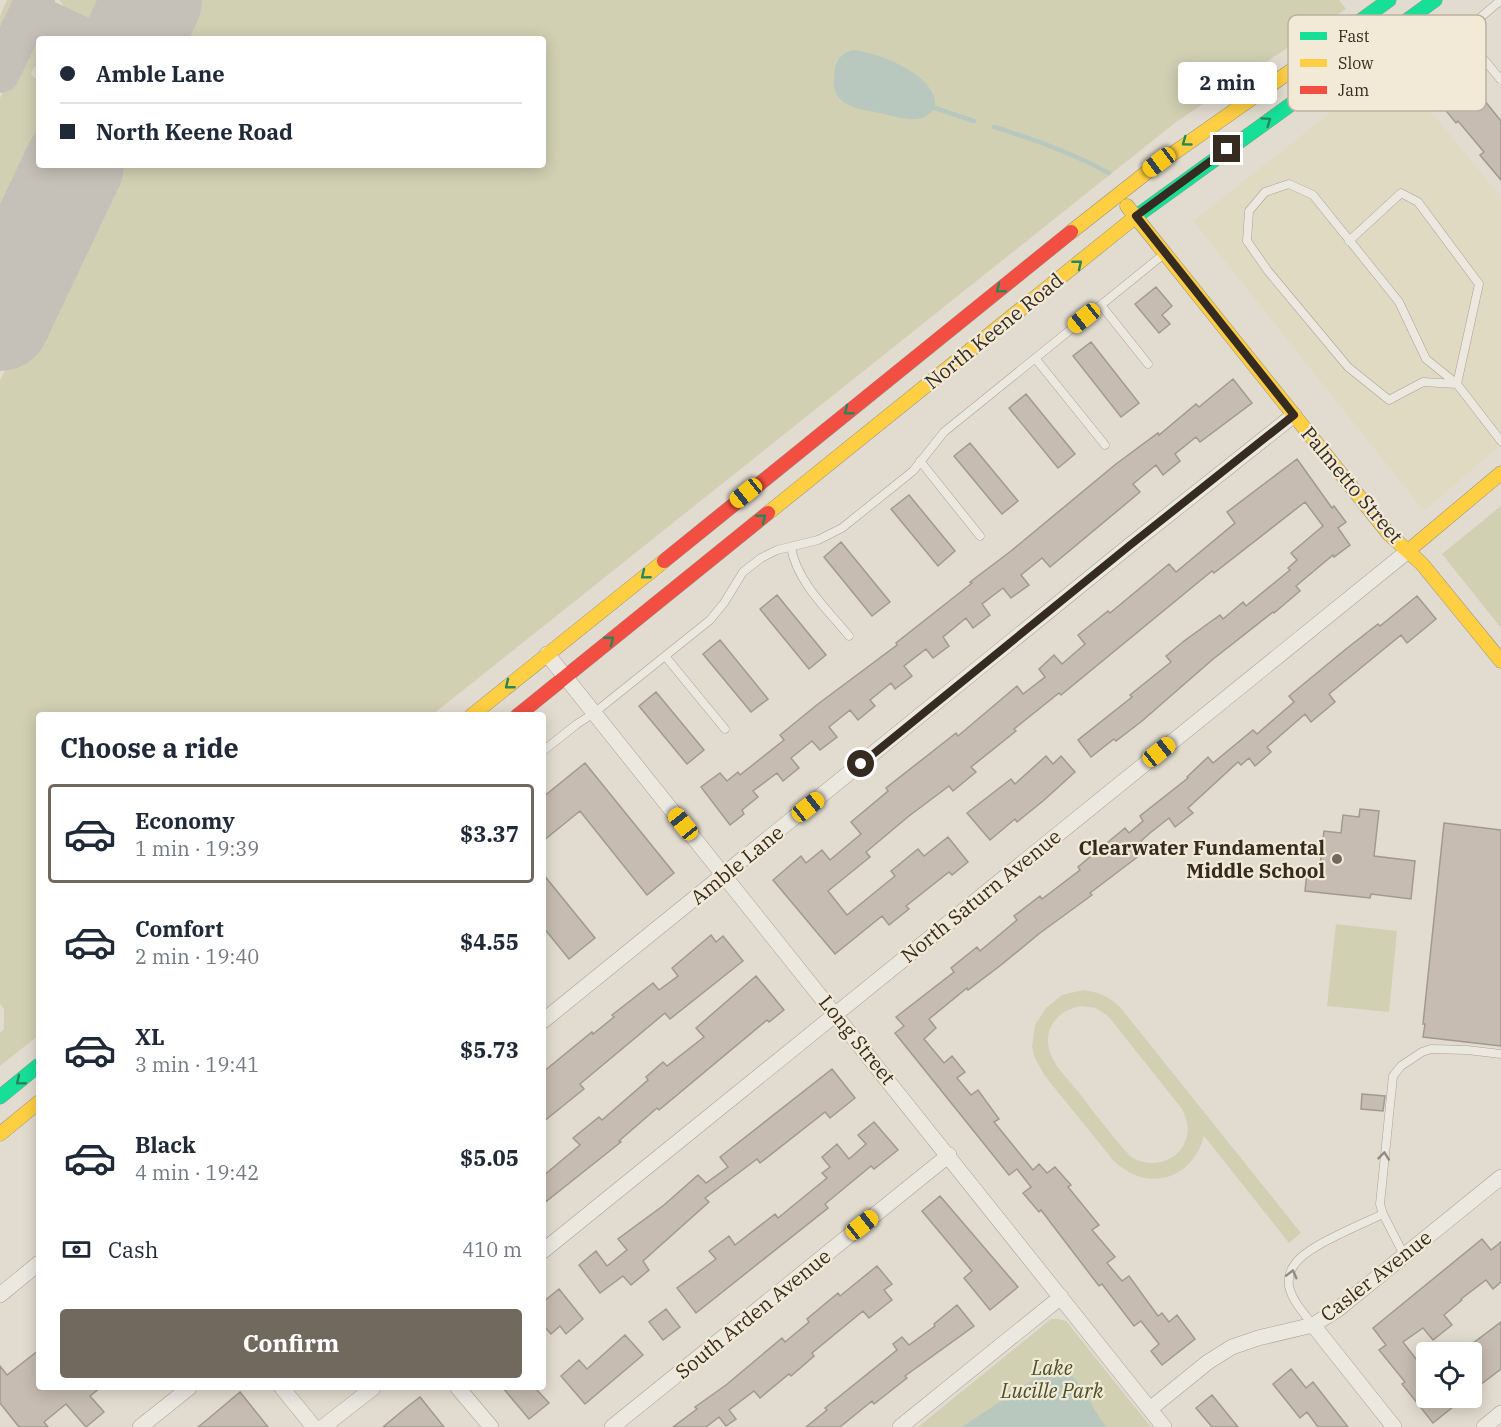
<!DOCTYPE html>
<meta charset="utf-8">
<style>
body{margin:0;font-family:"IBM Plex Serif",serif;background:#f6f6f7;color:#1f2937;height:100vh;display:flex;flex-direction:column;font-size:22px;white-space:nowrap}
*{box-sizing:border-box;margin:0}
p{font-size:20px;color:#747a83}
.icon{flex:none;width:33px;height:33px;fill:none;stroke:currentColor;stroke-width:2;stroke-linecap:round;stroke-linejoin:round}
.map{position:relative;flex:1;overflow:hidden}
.side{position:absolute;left:36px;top:712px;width:510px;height:678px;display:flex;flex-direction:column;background:#fff;border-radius:6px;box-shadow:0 3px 15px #0003}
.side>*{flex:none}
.top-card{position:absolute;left:36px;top:36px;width:510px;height:132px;border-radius:6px;box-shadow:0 3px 15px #0003;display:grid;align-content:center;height:132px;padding:0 24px;background:#fff}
.fabs{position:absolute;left:1416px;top:1342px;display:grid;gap:12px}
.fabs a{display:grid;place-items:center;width:66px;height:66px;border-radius:6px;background:#fff;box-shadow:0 3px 15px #0003;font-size:30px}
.end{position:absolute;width:27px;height:27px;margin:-14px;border:8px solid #362b21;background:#fff;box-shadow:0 0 0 3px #fff}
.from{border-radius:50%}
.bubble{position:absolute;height:42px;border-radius:6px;background:#fff;box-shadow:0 3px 15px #0003;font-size:20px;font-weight:800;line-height:42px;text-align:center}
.car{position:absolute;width:18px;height:36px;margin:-18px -9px;border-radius:8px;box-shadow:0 0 4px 2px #0007;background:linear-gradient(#f5c518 24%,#345 0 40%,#f5c518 0 76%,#345 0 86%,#f5c518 0)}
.top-card b{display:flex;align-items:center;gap:21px;height:57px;font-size:22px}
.top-card b+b{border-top:2px solid #e0e1e3}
.top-card i{width:15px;height:15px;background:#1f2937}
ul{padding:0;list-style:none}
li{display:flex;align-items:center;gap:18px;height:99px;margin:0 12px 9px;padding:0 12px;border:3px solid transparent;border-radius:6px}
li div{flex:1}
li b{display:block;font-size:22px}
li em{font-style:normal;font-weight:800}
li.on{border-color:#72695e}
li>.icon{width:54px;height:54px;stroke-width:1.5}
h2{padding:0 24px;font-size:27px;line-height:72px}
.pay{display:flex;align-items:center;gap:15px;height:66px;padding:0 24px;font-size:22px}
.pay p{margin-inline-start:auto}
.primary-button{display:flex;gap:12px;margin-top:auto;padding:12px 24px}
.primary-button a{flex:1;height:69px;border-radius:6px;background:#72695e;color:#fff;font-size:24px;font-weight:800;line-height:69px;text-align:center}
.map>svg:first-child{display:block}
</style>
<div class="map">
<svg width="1501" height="1427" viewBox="0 0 1501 1427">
<rect width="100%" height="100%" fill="#e2dcd0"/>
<path fill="#e0dac2" d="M 1392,64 L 1501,197 L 1501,445 L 1424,511 L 1193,221 Z"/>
<path fill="#d1d0b3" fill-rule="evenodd" d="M 7,0 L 24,0 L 0,51 L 0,16 Z
M 59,0 L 123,0 C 116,14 96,25 81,20 C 72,17 65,8 59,0 Z
M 179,0 L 1339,0 L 1346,9 L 1176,122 L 432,715 L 39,716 L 39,1035 L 0,1066 L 0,1033 L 4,1029 L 4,1009 L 0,1003 L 0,381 L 101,165 L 543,165 L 543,39 L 161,39 Z
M 39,44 L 39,66 L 34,67 L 31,74 L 39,82 L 39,165 L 45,165 L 0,260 L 0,98 L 24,48 Z
M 1501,506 L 1501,628 L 1442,554 Z
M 1336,924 L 1397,931 L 1389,1012 L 1327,1006 Z
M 1083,990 C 1098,992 1109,996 1120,1007 L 1301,1233 L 1289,1243 L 1204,1136 C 1192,1181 1146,1193 1113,1160 L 1044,1075 L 1034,1056 L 1032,1046 L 1035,1025 L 1046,1008 L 1062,995 ZM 1082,1006 L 1096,1008 L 1108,1016 L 1182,1109 C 1202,1145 1164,1178 1130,1156 C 1111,1135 1094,1112 1077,1090 C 1068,1079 1054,1066 1050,1052 C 1042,1028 1059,1009 1082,1006 Z
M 1051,1319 L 1058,1319 L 1066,1321 L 1151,1427 L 918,1427 Z"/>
<path fill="#b9c8bf" d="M 853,50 C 879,52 940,76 935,108 C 930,114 924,119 916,119 C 905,120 894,116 884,114 C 868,110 847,110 837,95 C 832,88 834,77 835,68 C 837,58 844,52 853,50 Z
M 1056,1366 C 1084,1377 1088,1406 1107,1427 L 962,1427 L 1043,1373 Z"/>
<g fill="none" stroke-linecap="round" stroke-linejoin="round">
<path stroke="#b9c8bf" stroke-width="4.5" d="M 935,108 L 974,121
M 994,127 C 1034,139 1072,153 1109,173"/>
<path stroke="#c6c1b8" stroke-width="40" d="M 29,12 L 87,39
M 0,73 L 35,0"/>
<path stroke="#c6c1b8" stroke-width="100" d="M 134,39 L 152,0
M 0,321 L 74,165"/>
</g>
<path fill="#c6bcb1" stroke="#a2998f" stroke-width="1.5" d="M 1442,50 L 1457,69 L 1455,71 L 1480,102 L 1484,100 L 1501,121 L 1501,180 L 1480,155 L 1484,152 L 1458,121 L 1456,123 L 1429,90 L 1426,93 L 1412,75 Z
M 1156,287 L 1172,306 L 1162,315 L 1170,324 L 1159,333 L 1135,304 Z
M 1091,342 L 1139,403 L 1121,417 L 1073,356 Z
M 1233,379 L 1252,403 L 1200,442 L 1196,437 L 1175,454 L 1180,461 L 1163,475 L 1156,465 L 1133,484 L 1140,492 L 1050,567 L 1042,558 L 1021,575 L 1029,585 L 1011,598 L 1003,588 L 982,604 L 990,615 L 973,628 L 966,618 L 943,637 L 949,646 L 933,658 L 926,649 L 904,666 L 912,676 L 895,689 L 891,683 L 870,700 L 875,706 L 858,720 L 850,710 L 829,727 L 837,737 L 820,750 L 812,741 L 791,758 L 799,768 L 783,781 L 777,773 L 753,791 L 758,797 L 742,810 L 744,814 L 730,825 L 701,787 L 720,773 L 727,781 L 738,772 L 740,775 L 784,740 L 780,735 L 818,704 L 897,645 L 896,643 L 972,583 L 970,582 L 1011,551 L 1116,464 L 1158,433 L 1159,435 L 1196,404 L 1199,407 Z
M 1026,394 L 1075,454 L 1058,468 L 1009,408 Z
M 970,443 L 1018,501 L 1002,514 L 954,456 Z
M 1297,459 L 1332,508 L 1334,506 L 1346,522 L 1338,528 L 1350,545 L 1334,557 L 1333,555 L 1296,586 L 1300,591 L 1274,613 L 1273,612 L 1212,660 L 1142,721 L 1116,741 L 1114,739 L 1091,757 L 1078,740 L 1132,697 L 1130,695 L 1171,662 L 1166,656 L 1184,641 L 1220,615 L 1223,619 L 1243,602 L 1246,606 L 1290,570 L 1288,568 L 1297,560 L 1291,553 L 1323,526 L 1305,502 L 1214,573 L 1212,571 L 1061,695 L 1059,693 L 1014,729 L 1016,731 L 971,767 L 976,772 L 953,791 L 949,786 L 909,816 L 866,852 L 870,857 L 828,891 L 847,915 L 895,876 L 891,871 L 918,849 L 924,856 L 948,837 L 968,862 L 952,875 L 949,872 L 906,906 L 909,909 L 889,925 L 882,916 L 835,954 L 773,880 L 801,856 L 806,863 L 822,850 L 830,860 L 861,834 L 851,822 L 888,791 L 886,788 L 956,733 L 958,736 L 1017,686 L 1023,694 L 1045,677 L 1039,669 L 1054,655 L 1062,664 L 1085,644 L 1078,635 L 1108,611 L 1110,613 L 1169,564 L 1176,572 L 1235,523 L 1227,512 Z
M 909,495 L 955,551 L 938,566 L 891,509 Z
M 841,542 L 890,602 L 872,616 L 824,557 Z
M 777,595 L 826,655 L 809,669 L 760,609 Z
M 1417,596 L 1436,619 L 1407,643 L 1401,635 L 1329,694 L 1335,702 L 1311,722 L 1305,714 L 1267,747 L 1271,752 L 1255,766 L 1249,758 L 1241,765 L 1238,762 L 1188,808 L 1193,813 L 1175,827 L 1169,818 L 1150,833 L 1141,841 L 1148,849 L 1090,893 L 1092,895 L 1040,933 L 1001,965 L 968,990 L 967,988 L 929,1019 L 936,1028 L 924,1039 L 944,1063 L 952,1056 L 965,1072 L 957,1078 L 971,1095 L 978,1090 L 999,1119 L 994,1122 L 1033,1170 L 1039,1164 L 1047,1173 L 1055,1167 L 1071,1185 L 1068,1187 L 1099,1225 L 1092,1230 L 1115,1257 L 1107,1263 L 1122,1281 L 1129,1276 L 1158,1316 L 1162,1313 L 1169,1322 L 1177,1315 L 1195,1339 L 1162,1365 L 1151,1351 L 1159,1344 L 1141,1321 L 1134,1326 L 1102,1284 L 1099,1286 L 1041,1210 L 1039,1212 L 1023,1193 L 1031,1187 L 1017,1169 L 1009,1175 L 895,1033 L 904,1026 L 896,1017 L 954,972 L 951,968 L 977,947 L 980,951 L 1017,920 L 1014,916 L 1040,896 L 1042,899 L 1080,870 L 1078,867 L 1125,828 L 1129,833 L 1143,821 L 1140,816 L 1188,778 L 1187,777 L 1208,757 L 1213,763 L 1253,730 L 1257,734 L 1294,702 L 1289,696 L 1346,649 L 1378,624 L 1380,626 Z
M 720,640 L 768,699 L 751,712 L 703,654 Z
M 656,692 L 704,750 L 687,764 L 639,706 Z
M 1046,756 L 1053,764 L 1061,756 L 1075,772 L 1043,801 L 1017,822 L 1015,819 L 990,840 L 967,813 L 1011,779 L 1015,784 Z
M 585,763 L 674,873 L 647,895 L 580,811 L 543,841 L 543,797 Z
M 1360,809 L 1379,811 L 1374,856 L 1415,861 L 1411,899 L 1371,894 L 1370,898 L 1305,891 L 1307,872 L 1319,874 L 1324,831 L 1341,833 L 1343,815 L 1359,817 Z
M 1444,823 L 1501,830 L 1501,1046 L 1423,1037 L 1425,1024 L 1423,1024 Z
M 543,874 L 595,938 L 569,959 L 543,927 Z
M 711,935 L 716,942 L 723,936 L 743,961 L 670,1019 L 665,1013 L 580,1084 L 584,1089 L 543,1122 L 543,1072 L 592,1032 L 593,1034 L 614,1017 L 612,1015 L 653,983 L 659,990 L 678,976 L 672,968 Z
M 756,976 L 784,1010 L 769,1022 L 767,1020 L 659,1110 L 657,1108 L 619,1141 L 621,1142 L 543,1204 L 543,1176 L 580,1145 L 573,1138 L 599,1117 L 602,1120 L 648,1080 L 646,1077 L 663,1062 L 667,1066 L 704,1037 L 696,1028 Z
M 832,1069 L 855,1098 L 830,1118 L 825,1112 L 760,1163 L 757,1159 L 705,1198 L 709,1202 L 643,1261 L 649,1270 L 631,1285 L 623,1276 L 600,1293 L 579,1265 L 596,1251 L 607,1266 L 627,1250 L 618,1239 L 664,1205 L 698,1175 L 706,1183 L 728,1167 L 720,1157 Z
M 1362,1094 L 1385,1096 L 1383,1111 L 1361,1109 Z
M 874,1122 L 898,1150 L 874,1169 L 871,1166 L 825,1204 L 828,1208 L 696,1313 L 677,1288 L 716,1259 L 709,1251 L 729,1236 L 735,1245 L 775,1214 L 778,1218 L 827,1178 L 822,1173 L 830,1167 L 822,1157 L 837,1144 L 849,1159 L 866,1144 L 858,1135 Z
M 940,1196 L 1018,1287 L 990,1310 L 964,1278 L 972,1271 L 922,1211 Z
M 1482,1239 L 1491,1250 L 1501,1242 L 1501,1282 L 1493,1289 L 1486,1280 L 1461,1299 L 1462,1300 L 1444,1315 L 1452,1325 L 1433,1340 L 1423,1328 L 1403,1342 L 1426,1372 L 1426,1398 L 1464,1398 L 1433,1423 L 1402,1384 L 1405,1382 L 1379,1350 L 1386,1345 L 1373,1328 Z
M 877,1266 L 892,1284 L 884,1290 L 892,1300 L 869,1318 L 863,1311 L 812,1353 L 814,1356 L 791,1376 L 789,1374 L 760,1398 L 754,1391 L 729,1410 L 736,1419 L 726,1426 L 719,1417 L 706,1427 L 673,1427 L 697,1409 L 695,1407 L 726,1385 L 782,1338 L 785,1342 L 809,1322 L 807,1319 L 838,1293 L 840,1296 Z
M 559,1289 L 583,1319 L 566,1334 L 560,1326 L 551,1334 L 543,1325 L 543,1302 Z
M 957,1305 L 974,1326 L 905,1376 L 907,1378 L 874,1404 L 872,1401 L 840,1427 L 806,1427 L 827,1410 L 825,1408 L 897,1350 L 893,1344 L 902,1337 L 909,1345 L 935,1326 L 934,1324 Z
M 666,1309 L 680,1327 L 663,1340 L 649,1322 Z
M 1501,1322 L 1501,1369 L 1472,1391 L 1472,1353 L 1460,1353 Z
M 625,1335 L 643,1355 L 585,1404 L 561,1376 L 579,1360 L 587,1369 Z
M 39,1350 L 39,1388 L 100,1388 L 90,1396 L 104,1412 L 86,1427 L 66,1404 L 44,1422 L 48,1427 L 19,1427 L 0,1403 L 0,1366 L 7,1375 Z
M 1291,1369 L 1306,1388 L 1313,1382 L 1348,1427 L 1318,1427 L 1307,1412 L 1300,1418 L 1273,1384 Z
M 503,1388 L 535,1388 L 549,1403 L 529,1419 Z
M 240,1392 L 268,1427 L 198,1427 L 208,1419 Z
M 1212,1395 L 1238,1427 L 1212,1427 L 1196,1408 Z
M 420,1397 L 444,1427 L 383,1427 L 407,1407 Z"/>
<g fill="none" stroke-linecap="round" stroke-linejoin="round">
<g stroke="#a8a198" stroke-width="9">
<path id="lane" d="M 1501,0 L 1462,33 L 1501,80
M 1349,241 L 1401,193 L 1418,202 L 1479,284 L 1457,384
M 1101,305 L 1148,364
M 1035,358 L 1105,445
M 1457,384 L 1423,382 L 1389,400 L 1348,367 L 1268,271 L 1247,241 L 1249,211 L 1265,192 L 1289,184 L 1313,195 L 1399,302 L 1426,359 L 1457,384 L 1501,441
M 920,461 L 980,536
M 791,548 C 798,583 827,609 849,636
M 665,656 L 725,729
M 543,751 L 577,724 L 594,713 L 710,620 L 724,603 L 743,572 L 761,558 L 777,550 L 818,540 L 842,528 L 913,471 L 944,432 L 1164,254
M 1404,1255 L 1383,1214 L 1380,1204 L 1393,1076 L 1401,1066 L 1422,1052 L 1431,1049 L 1467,1050 L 1501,1054
M 1313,1325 C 1304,1313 1292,1301 1289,1286 C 1288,1278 1290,1270 1295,1264 C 1307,1246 1362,1224 1383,1214"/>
</g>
<g stroke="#a8a198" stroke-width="16">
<path id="street" d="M 547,654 L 1164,1427
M 543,1021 L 1129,546 L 1294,415
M 543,1251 L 1408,551
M 0,1295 L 39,1263
M 1313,1325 L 1394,1427
M 282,1388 L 314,1427
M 458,1388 L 491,1427
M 1150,1409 L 1208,1362 L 1232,1347 L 1258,1338 L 1313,1325 L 1337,1310 L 1501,1177
M 140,1427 L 189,1388
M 323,1427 L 373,1388
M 612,1427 L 949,1155
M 900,1427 L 1061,1297
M 1484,1427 L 1501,1413"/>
</g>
<g stroke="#979188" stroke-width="15">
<path id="fast" d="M 1312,56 L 1389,0
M 1134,218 L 1435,0
M 0,1097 L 39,1065"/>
</g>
<g stroke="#979188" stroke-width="15">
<path id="slow" d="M 1127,206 L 1389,534 L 1422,564 L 1501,661
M 1071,232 L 1151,169 L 1312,56
M 768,513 L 1134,218
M 1408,551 L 1501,473
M 471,716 L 664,561
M 0,1134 L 39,1102"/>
</g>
<g stroke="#979188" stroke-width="15">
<path id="jam" d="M 664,561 L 1071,232
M 517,716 L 768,513"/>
</g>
<use href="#lane" stroke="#ebe8e0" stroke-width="8"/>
<use href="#street" stroke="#ebe8e0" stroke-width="15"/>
<use href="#fast" stroke="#16e098" stroke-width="14"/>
<use href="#slow" stroke="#ffcf43" stroke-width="14"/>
<use href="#jam" stroke="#f24e42" stroke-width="14"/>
</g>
<defs><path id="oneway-chevron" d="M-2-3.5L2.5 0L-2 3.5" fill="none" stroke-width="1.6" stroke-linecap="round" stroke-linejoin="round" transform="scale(1.5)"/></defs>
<g stroke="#26865c">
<use href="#oneway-chevron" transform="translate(1267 121) rotate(-35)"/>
<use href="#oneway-chevron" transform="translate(1186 142) rotate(144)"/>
<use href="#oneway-chevron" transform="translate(1078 264) rotate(-39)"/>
<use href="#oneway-chevron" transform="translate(1000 289) rotate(141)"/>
<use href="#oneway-chevron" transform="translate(848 411) rotate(141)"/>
<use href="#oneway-chevron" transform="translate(762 518) rotate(-39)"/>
<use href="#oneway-chevron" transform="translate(645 575) rotate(141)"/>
<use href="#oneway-chevron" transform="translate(610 640) rotate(-39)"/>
<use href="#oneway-chevron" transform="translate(509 685) rotate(141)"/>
<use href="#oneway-chevron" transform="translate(20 1081) rotate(141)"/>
</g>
<g stroke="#908a80">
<use href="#oneway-chevron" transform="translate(1384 1156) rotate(-84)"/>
<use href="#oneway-chevron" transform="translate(1292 1274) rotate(-76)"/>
</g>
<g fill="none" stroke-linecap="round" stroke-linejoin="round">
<path stroke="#362b21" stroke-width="8" d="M 861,764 L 1129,546 L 1294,415 L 1136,216 L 1227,149"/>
</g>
<circle fill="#72695e" stroke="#f2ead6" stroke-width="2" cx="1337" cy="859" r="6"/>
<g text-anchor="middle" stroke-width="4.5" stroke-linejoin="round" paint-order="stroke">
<g font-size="20" fill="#362b21" stroke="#f2ead6">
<text transform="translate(994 331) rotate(-39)" y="7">North Keene Road</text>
<text transform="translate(1352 485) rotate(50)" y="7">Palmetto Street</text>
<text transform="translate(737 865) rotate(-39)" y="7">Amble Lane</text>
<text transform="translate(981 896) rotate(-39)" y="7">North Saturn Avenue</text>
<text transform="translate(857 1040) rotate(51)" y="7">Long Street</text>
<text transform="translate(1376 1276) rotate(-38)" y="7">Casler Avenue</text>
<text transform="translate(753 1314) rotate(-39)" y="7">South Arden Avenue</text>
</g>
<g font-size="20" font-weight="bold" fill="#362b21" stroke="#f2ead6" text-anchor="end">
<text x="1325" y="855">Clearwater Fundamental<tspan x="1325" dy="23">Middle School</tspan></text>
</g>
<g font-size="20" font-style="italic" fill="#475029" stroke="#f2ead6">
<text x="1052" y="1375">Lake<tspan x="1052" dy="23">Lucille Park</tspan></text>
</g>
</g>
<rect x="1288" y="15" width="198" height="96" rx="9" fill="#f2ead6" stroke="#bab1a0" stroke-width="1.5"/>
<rect x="1300" y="32" width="27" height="8" fill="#16e098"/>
<rect x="1300" y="59" width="27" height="8" fill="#ffcf43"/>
<rect x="1300" y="86" width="27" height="8" fill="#f24e42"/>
<g font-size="16" fill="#362b21">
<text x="1338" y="42">Fast</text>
<text x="1338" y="69">Slow</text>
<text x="1338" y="96">Jam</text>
</g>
</svg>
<div class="fabs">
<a><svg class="icon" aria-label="locate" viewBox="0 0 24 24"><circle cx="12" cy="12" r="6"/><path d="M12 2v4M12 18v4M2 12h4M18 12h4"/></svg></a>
</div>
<i class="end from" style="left:861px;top:764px"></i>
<i class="end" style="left:1227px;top:149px"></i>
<div class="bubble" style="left:1178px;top:62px;width:99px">2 min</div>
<i class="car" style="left:1159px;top:162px;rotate:233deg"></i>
<i class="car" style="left:1084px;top:318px;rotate:231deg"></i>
<i class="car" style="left:746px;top:493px;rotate:231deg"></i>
<i class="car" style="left:1159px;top:752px;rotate:51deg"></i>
<i class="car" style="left:808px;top:807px;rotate:51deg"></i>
<i class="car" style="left:683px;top:824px;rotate:321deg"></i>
<i class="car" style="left:862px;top:1225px;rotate:51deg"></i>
<div class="top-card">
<b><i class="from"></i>Amble Lane</b>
<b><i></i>North Keene Road</b>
</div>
<section class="side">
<h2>Choose a ride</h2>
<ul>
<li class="on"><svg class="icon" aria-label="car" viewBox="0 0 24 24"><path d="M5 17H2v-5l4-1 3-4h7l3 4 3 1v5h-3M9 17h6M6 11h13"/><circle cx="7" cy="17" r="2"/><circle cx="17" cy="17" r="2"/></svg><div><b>Economy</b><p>1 min · 19:39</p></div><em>$3.37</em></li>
<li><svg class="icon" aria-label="car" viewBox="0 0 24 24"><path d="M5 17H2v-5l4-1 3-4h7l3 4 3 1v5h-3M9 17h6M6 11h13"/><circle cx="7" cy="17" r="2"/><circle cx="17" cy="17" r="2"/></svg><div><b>Comfort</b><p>2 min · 19:40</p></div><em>$4.55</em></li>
<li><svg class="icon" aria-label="car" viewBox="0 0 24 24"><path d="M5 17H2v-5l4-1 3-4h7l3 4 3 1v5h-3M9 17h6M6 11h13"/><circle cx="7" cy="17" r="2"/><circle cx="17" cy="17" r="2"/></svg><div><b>XL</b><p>3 min · 19:41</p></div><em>$5.73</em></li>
<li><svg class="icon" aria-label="car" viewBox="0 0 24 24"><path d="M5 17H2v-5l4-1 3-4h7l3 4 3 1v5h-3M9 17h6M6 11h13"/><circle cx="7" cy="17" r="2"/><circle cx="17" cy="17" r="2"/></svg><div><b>Black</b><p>4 min · 19:42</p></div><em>$5.05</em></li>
</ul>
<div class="pay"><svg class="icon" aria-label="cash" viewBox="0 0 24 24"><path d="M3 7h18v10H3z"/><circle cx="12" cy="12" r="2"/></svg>Cash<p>410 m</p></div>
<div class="primary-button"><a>Confirm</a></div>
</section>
</div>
